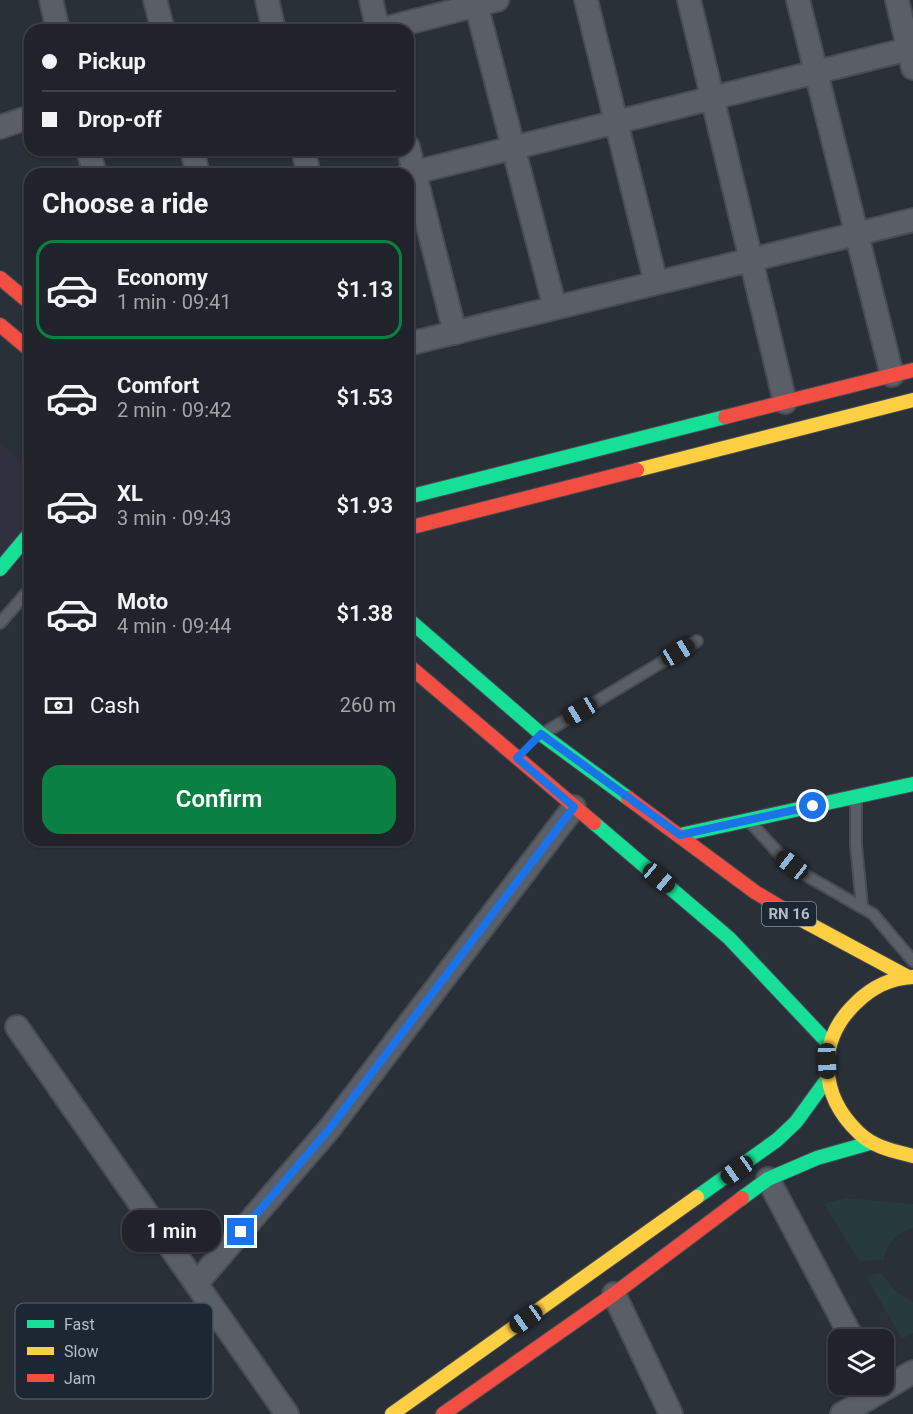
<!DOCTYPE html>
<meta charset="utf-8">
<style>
body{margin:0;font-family:Roboto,sans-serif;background:#2d3036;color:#f1f3f6;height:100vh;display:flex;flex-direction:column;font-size:22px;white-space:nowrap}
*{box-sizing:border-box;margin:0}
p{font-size:20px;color:#a2a4a8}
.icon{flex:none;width:33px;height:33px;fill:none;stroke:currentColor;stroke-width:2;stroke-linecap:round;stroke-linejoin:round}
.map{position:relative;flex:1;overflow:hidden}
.drawer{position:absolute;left:24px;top:168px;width:390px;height:678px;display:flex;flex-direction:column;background:#20242a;border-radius:18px;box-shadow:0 2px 4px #0004,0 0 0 2px #3d4147}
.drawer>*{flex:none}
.guide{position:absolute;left:24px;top:24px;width:390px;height:132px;border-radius:18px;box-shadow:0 2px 4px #0004,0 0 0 2px #3d4147;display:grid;align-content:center;height:132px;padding:0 18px;background:#20242a}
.tools{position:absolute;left:828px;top:1329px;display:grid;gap:12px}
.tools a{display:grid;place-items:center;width:66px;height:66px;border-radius:12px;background:#20242a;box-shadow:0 2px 4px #0004,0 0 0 2px #3d4147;font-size:30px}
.end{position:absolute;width:27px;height:27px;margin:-14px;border:8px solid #1a73e8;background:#fff;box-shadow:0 0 0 3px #fff}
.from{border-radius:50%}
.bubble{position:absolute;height:42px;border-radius:18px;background:#20242a;box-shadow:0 2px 4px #0004,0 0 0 2px #3d4147;font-size:20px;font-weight:600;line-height:42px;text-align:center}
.car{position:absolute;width:18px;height:36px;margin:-18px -9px;border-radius:8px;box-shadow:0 0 4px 2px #0007;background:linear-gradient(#222 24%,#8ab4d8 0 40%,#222 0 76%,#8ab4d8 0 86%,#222 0)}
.guide b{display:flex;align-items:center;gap:21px;height:57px;font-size:22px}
.guide b+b{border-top:2px solid #3d4147}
.guide i{width:15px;height:15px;background:#f1f3f6}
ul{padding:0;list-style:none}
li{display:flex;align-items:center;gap:18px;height:99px;margin:0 12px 9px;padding:0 6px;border:3px solid transparent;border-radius:18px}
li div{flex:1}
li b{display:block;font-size:22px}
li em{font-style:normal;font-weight:600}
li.active{border-color:#0b8043}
li>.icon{width:54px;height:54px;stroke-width:1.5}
h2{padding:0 18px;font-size:27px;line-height:72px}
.pay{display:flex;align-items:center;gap:15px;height:66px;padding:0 18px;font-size:22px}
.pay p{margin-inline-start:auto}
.action{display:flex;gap:12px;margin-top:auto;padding:12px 18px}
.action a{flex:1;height:69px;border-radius:18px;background:#0b8043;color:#fff;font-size:24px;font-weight:600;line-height:69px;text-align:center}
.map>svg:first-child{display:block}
</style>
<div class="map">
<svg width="913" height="1414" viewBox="0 0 913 1414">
<rect width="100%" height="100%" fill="#2a3038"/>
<path fill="#31303e" d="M 0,442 L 30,470 L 30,523 L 0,559 Z"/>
<path fill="#273a3e" d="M 845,1198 L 913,1204 L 913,1228 C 897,1232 886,1244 884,1260 L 859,1261 L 824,1204 Z
M 877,1273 L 883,1275 L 895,1291 L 913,1302 L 913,1333 L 902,1339 L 867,1278 Z"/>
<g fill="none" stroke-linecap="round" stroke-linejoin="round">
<g stroke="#484c53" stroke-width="14">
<path id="lane" d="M 0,623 L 30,589
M 544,733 L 697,641
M 856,799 L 856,845 L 862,906
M 751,823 L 782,857 L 802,873 L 873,914 L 913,961"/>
</g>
<g stroke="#484c53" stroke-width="26">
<path id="street" d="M 51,0 L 58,30
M 155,0 L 163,30
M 267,0 L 274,30
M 371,0 L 378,30
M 475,0 L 555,308
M 586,0 L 656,283
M 689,0 L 785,402
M 798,0 L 892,375
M 897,0 L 913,68
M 379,30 L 497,0
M 0,127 L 30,117
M 408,147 L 455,333
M 88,150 L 95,174
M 192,150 L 198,174
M 303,150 L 309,174
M 408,174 L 913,48
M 408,344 L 913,220
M 17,1027 L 287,1414
M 768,1179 L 853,1340
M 196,1284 L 330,1128 L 574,807
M 614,1294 L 671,1414
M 842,1414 L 913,1372"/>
</g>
<g stroke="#484c53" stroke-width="16">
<path id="fast" d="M 408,497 L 725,417
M 0,569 L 30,533
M 408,619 L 541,734 L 628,798
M 594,823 L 729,938 L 830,1045
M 680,835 L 913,784
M 697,1197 L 777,1140 L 796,1122 L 828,1078
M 742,1198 L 768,1179 L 817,1158 L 870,1143"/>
</g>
<g stroke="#484c53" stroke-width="16">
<path id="slow" d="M 637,470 L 913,400
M 800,919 L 908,977
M 913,977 C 890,978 872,987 856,1003 C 816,1041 819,1095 859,1133 C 873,1147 894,1151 913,1156
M 392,1414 L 697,1197"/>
</g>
<g stroke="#484c53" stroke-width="16">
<path id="jam" d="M 0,278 L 30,303
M 0,325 L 30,350
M 725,417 L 913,370
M 408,528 L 637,470
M 408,665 L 594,823
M 628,798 L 755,892 L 800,919
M 443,1414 L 614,1294 L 742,1198"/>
</g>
<use href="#lane" stroke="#5a5e66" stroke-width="10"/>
<use href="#street" stroke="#5a5e66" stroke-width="22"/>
<use href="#fast" stroke="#16e098" stroke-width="14"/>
<use href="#slow" stroke="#ffcf43" stroke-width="14"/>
<use href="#jam" stroke="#f24e42" stroke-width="14"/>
</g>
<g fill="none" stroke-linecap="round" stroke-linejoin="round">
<path stroke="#1a73e8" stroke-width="8" d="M 241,1232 L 330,1128 L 574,807 L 517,758 L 541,734 L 680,835 L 813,806"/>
</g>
<g text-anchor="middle" stroke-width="5" stroke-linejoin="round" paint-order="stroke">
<rect fill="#1d2633" stroke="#878f9c" stroke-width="1.5" x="762" y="902" width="54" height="24" rx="4.5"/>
<g font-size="15" font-weight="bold" fill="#b4bcc9">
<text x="789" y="919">RN 16</text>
</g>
</g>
<rect x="15" y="1303" width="198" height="96" rx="9" fill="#1d2633" stroke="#4a5360" stroke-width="1.5"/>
<rect x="27" y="1320" width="27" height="8" fill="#16e098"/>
<rect x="27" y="1347" width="27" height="8" fill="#ffcf43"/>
<rect x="27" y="1374" width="27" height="8" fill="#f24e42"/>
<g font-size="16" fill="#b4bcc9">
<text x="64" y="1330">Fast</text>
<text x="64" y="1357">Slow</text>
<text x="64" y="1384">Jam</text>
</g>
</svg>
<div class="tools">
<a><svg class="icon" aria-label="layers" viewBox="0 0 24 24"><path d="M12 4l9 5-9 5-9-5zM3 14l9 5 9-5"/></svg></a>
</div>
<i class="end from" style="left:813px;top:806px"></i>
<i class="end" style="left:241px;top:1232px"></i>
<div class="bubble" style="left:122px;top:1210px;width:99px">1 min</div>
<i class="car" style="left:678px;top:652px;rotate:59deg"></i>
<i class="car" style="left:580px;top:711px;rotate:239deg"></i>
<i class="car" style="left:792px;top:865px;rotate:308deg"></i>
<i class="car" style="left:659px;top:878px;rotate:130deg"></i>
<i class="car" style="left:827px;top:1061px;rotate:178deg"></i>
<i class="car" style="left:737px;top:1170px;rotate:235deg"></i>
<i class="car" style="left:526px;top:1319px;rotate:235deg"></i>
<div class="guide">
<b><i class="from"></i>Pickup</b>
<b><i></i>Drop-off</b>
</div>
<section class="drawer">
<h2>Choose a ride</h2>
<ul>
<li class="active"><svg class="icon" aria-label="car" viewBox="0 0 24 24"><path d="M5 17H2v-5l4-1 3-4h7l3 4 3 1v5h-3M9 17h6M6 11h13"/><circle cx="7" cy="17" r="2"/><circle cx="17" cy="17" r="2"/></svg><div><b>Economy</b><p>1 min · 09:41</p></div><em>$1.13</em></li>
<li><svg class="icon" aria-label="car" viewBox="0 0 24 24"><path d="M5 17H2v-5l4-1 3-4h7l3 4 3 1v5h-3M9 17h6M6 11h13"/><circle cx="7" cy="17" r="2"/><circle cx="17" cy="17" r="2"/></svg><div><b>Comfort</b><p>2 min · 09:42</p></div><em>$1.53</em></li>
<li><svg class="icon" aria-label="car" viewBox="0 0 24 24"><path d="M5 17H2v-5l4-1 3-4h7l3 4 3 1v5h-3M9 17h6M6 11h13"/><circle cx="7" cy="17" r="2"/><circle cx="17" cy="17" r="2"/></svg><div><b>XL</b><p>3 min · 09:43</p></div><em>$1.93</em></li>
<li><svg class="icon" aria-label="car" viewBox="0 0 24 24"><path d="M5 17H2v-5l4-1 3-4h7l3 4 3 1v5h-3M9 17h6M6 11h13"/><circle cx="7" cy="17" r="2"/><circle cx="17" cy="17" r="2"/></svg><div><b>Moto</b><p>4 min · 09:44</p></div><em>$1.38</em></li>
</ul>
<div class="pay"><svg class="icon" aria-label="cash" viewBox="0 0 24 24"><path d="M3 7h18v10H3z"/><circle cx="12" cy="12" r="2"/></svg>Cash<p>260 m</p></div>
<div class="action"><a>Confirm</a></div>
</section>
</div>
